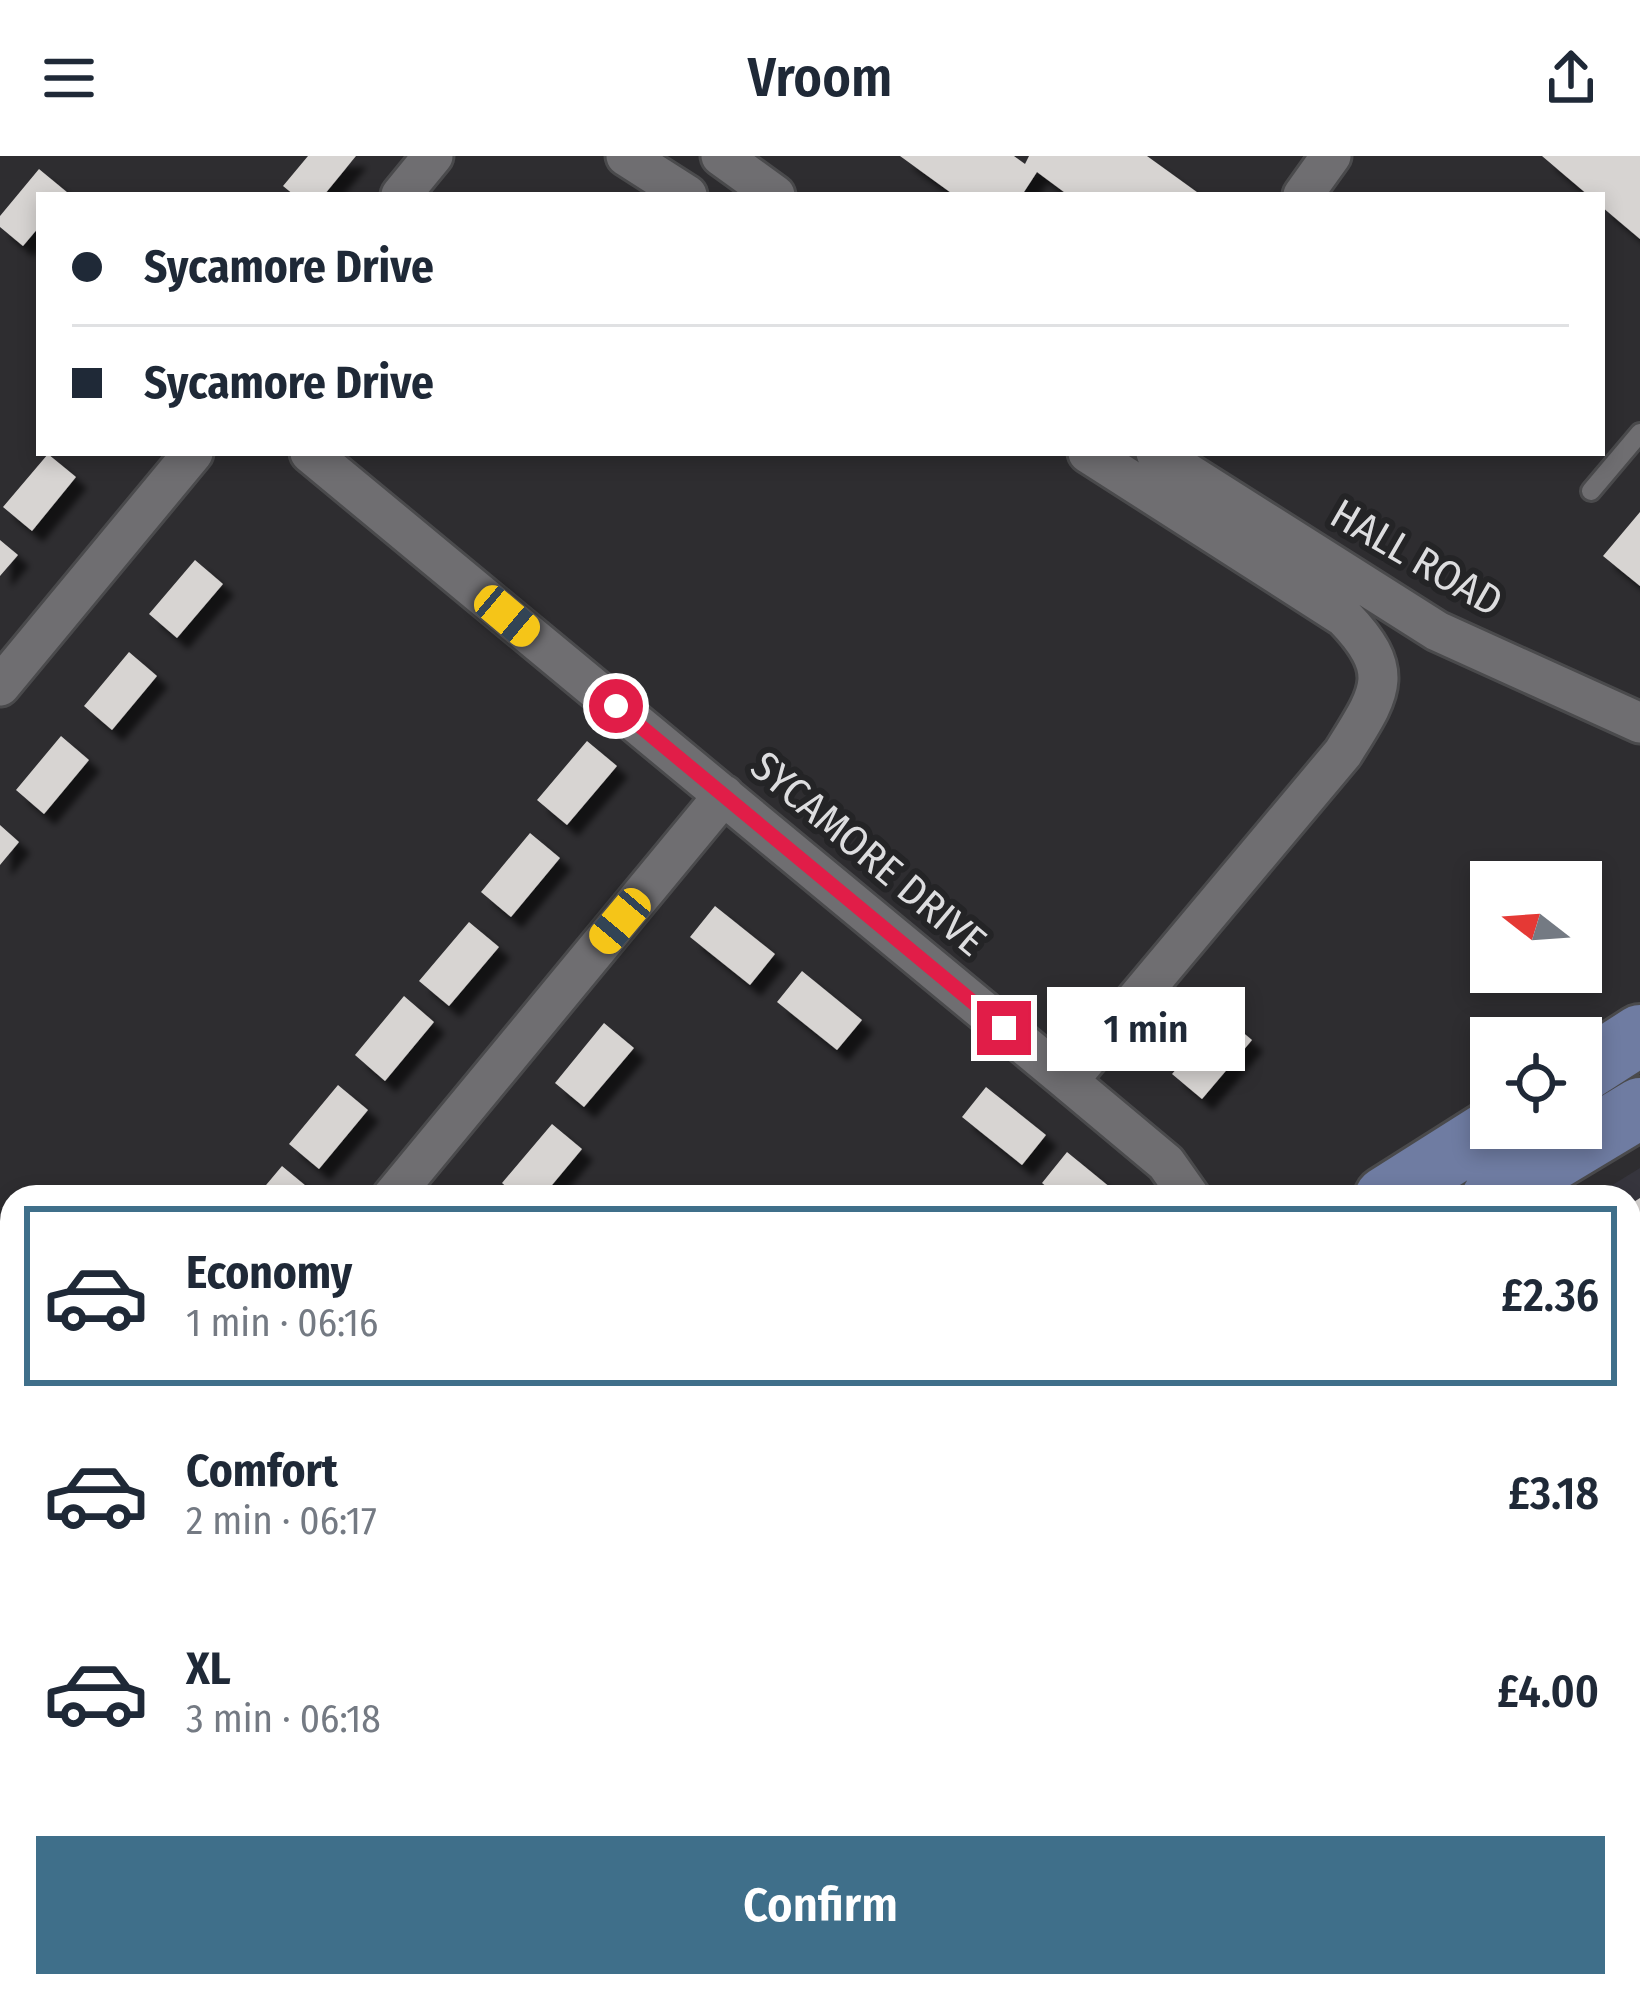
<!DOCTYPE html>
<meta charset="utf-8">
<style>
body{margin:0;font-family:"Fira Sans Condensed",sans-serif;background:#f6f6f7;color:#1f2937;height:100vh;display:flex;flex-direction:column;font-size:45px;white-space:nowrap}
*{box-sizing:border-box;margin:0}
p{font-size:39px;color:#747a83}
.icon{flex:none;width:66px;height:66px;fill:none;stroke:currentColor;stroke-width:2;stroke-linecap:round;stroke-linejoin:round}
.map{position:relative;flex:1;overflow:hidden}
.drawer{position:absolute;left:0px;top:1029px;width:1641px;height:813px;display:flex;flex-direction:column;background:#fff;border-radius:36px 36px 0 0;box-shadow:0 6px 18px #0003}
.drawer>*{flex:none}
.guide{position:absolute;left:36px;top:36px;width:1569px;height:264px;border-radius:0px;box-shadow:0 6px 18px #0003;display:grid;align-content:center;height:264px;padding:0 36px;background:#fff}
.needle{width:78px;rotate:287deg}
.controls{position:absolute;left:1470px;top:705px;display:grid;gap:24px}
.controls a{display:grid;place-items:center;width:132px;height:132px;border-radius:0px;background:#fff;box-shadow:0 6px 18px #0003;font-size:60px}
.end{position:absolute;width:54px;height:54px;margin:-27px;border:15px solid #e11d48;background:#fff;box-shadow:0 0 0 6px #fff}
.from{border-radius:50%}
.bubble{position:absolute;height:84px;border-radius:0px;background:#fff;box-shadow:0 6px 18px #0003;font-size:39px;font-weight:600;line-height:84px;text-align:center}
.car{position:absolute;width:36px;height:72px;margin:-36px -18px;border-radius:15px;box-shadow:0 0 9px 3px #0007;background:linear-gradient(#f5c518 24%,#345 0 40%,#f5c518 0 76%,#345 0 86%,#f5c518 0)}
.guide b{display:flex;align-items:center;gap:42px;height:114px;font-size:45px}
.guide b+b{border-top:3px solid #e0e1e3}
.guide i{width:30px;height:30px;background:#1f2937}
ul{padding:21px 0 0;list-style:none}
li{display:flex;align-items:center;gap:36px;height:180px;margin:0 24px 18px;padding:0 12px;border:6px solid transparent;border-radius:0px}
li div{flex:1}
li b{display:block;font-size:45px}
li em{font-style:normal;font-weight:600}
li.on{border-color:#3f6f8a}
li>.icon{width:108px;height:108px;stroke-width:1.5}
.button{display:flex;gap:24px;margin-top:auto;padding:24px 36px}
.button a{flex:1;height:138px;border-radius:0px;background:#3f6f8a;color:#fff;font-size:48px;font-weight:600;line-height:138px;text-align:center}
header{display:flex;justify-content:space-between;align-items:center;height:156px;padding:0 36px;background:#fff;font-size:54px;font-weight:600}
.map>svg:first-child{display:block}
</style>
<header><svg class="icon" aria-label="menu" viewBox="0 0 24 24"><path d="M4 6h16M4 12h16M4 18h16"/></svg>Vroom<svg class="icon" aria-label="share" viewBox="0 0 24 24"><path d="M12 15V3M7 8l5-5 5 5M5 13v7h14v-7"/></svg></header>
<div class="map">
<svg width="1640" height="1840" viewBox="0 0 1640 1840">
<defs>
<filter id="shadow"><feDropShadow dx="11" dy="11" stdDeviation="3" flood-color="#0009"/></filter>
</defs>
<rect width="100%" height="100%" fill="#2e2d30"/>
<path fill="#36353d" d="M 1640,1012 L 1640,1840 L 1571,1840 L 1567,1830 L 1629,1830 L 1629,1041 L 1593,1041 Z"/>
<path fill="#d7d4d2" filter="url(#shadow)" d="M 308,0 L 356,0 L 324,39 L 294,39 L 283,30 Z
M 900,0 L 1014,0 L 1025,8 L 1029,0 L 1147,0 L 1201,39 L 1068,39 L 1037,16 L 1022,39 L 954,39 Z
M 1542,0 L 1640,0 L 1640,83 L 1602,51 L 1602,39 L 1588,39 Z
M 39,13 L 68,37 L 39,39 L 39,71 L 23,90 L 0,71 L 0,60 Z
M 48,298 L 76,321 L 32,375 L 3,351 Z
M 1640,356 L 1640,430 L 1603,400 Z
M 0,384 L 18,399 L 0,420 Z
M 195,404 L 223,428 L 177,482 L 149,458 Z
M 129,496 L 157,520 L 112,574 L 84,550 Z
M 61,580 L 89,604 L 44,658 L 16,634 Z
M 587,585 L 617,610 L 567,669 L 537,644 Z
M 0,669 L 19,686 L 0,709 Z
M 530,677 L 560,702 L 511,761 L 481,736 Z
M 715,750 L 775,798 L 750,829 L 690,781 Z
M 469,766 L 499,791 L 449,850 L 419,825 Z
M 802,815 L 862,864 L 837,894 L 777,846 Z
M 404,840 L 434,866 L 385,925 L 355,899 Z
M 1222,859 L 1252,884 L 1202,943 L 1172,918 Z
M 604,867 L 634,892 L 584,951 L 555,927 Z
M 338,929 L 368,954 L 319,1013 L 289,988 Z
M 986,931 L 1046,979 L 1022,1009 L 962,961 Z
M 552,968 L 582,993 L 542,1041 L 518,1041 L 502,1027 Z
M 1067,996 L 1122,1041 L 1059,1041 L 1042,1027 Z
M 282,1010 L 312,1035 L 307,1041 L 256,1041 Z
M 1640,1042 L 1640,1450 L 1629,1431 L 1629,1049 Z
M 12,1279 L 12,1320 L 0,1310 L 0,1293 Z
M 1640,1548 L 1640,1655 L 1629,1636 L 1629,1554 Z
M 12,1656 L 12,1717 L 0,1731 L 0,1671 Z"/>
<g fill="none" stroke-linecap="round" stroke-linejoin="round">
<g stroke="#4a4a4c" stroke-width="24">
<path id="lane" d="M 1591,335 L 1640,277
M 1629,1765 L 1640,1791
M 737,1840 L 744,1830"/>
</g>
<g stroke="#4a4a4c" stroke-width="45">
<path id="street" d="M 626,0 L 687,39
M 721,0 L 775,39
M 401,39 L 433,0
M 1303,39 L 1331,0
M 310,297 L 1068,925 L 1343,597 C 1380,537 1398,517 1344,461 L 1088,297
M 1156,297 L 1437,475 L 1640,567
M 0,530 L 193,297
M 1068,925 L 1166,1007 L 1190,1041
M 392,1041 L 724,639
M 0,1518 L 12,1503
M 1301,1830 L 1309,1840
M 495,1840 L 504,1830
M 1108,1840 L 1117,1830"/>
</g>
<g stroke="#4a4a4c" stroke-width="66">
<path id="primary" d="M 1581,917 L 1640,879
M 1385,1041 L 1494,972
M 1492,1041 L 1640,952
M 614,1840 L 621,1830"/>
</g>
<path stroke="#6f6e71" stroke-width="8" stroke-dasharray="6 9" stroke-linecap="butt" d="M 1629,1049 L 1640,1042"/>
<use href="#lane" stroke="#6f6e71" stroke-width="18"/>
<use href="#street" stroke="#6f6e71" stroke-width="39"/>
<use href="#primary" stroke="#6f7ca2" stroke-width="60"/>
</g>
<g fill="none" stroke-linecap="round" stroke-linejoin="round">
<path stroke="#e11d48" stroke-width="15" d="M 616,550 L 1004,872"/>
</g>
<g text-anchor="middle" stroke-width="12" stroke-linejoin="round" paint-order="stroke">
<g font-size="42" fill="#dddddf" stroke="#242426">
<text transform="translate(1417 401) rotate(30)" y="15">HALL ROAD</text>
<text transform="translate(869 697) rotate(40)" y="15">SYCAMORE DRIVE</text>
</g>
</g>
</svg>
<div class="controls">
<a><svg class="needle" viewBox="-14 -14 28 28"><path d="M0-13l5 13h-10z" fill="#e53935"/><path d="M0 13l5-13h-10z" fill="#747a83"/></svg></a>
<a><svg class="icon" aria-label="locate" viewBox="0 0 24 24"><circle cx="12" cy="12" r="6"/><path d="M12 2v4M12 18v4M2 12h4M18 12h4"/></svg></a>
</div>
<i class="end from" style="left:616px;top:550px"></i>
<i class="end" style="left:1004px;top:872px"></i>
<div class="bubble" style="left:1047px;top:831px;width:198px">1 min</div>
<i class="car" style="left:507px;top:460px;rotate:130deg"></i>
<i class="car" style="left:620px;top:765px;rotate:220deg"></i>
<div class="guide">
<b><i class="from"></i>Sycamore Drive</b>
<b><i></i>Sycamore Drive</b>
</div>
<section class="drawer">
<ul>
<li class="on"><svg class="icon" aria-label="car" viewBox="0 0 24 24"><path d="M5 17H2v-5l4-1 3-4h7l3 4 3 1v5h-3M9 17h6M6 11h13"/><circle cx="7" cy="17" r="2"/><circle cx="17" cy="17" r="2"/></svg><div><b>Economy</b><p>1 min · 06:16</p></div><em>£2.36</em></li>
<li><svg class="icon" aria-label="car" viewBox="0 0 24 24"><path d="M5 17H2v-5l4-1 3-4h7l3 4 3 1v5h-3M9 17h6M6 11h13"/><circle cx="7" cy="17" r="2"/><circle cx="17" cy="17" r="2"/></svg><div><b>Comfort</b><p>2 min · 06:17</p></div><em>£3.18</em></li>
<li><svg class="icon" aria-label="car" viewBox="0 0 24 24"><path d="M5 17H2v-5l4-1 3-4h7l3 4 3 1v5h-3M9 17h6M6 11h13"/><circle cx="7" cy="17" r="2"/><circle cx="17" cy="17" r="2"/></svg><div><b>XL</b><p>3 min · 06:18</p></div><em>£4.00</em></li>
</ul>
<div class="button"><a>Confirm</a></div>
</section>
</div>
